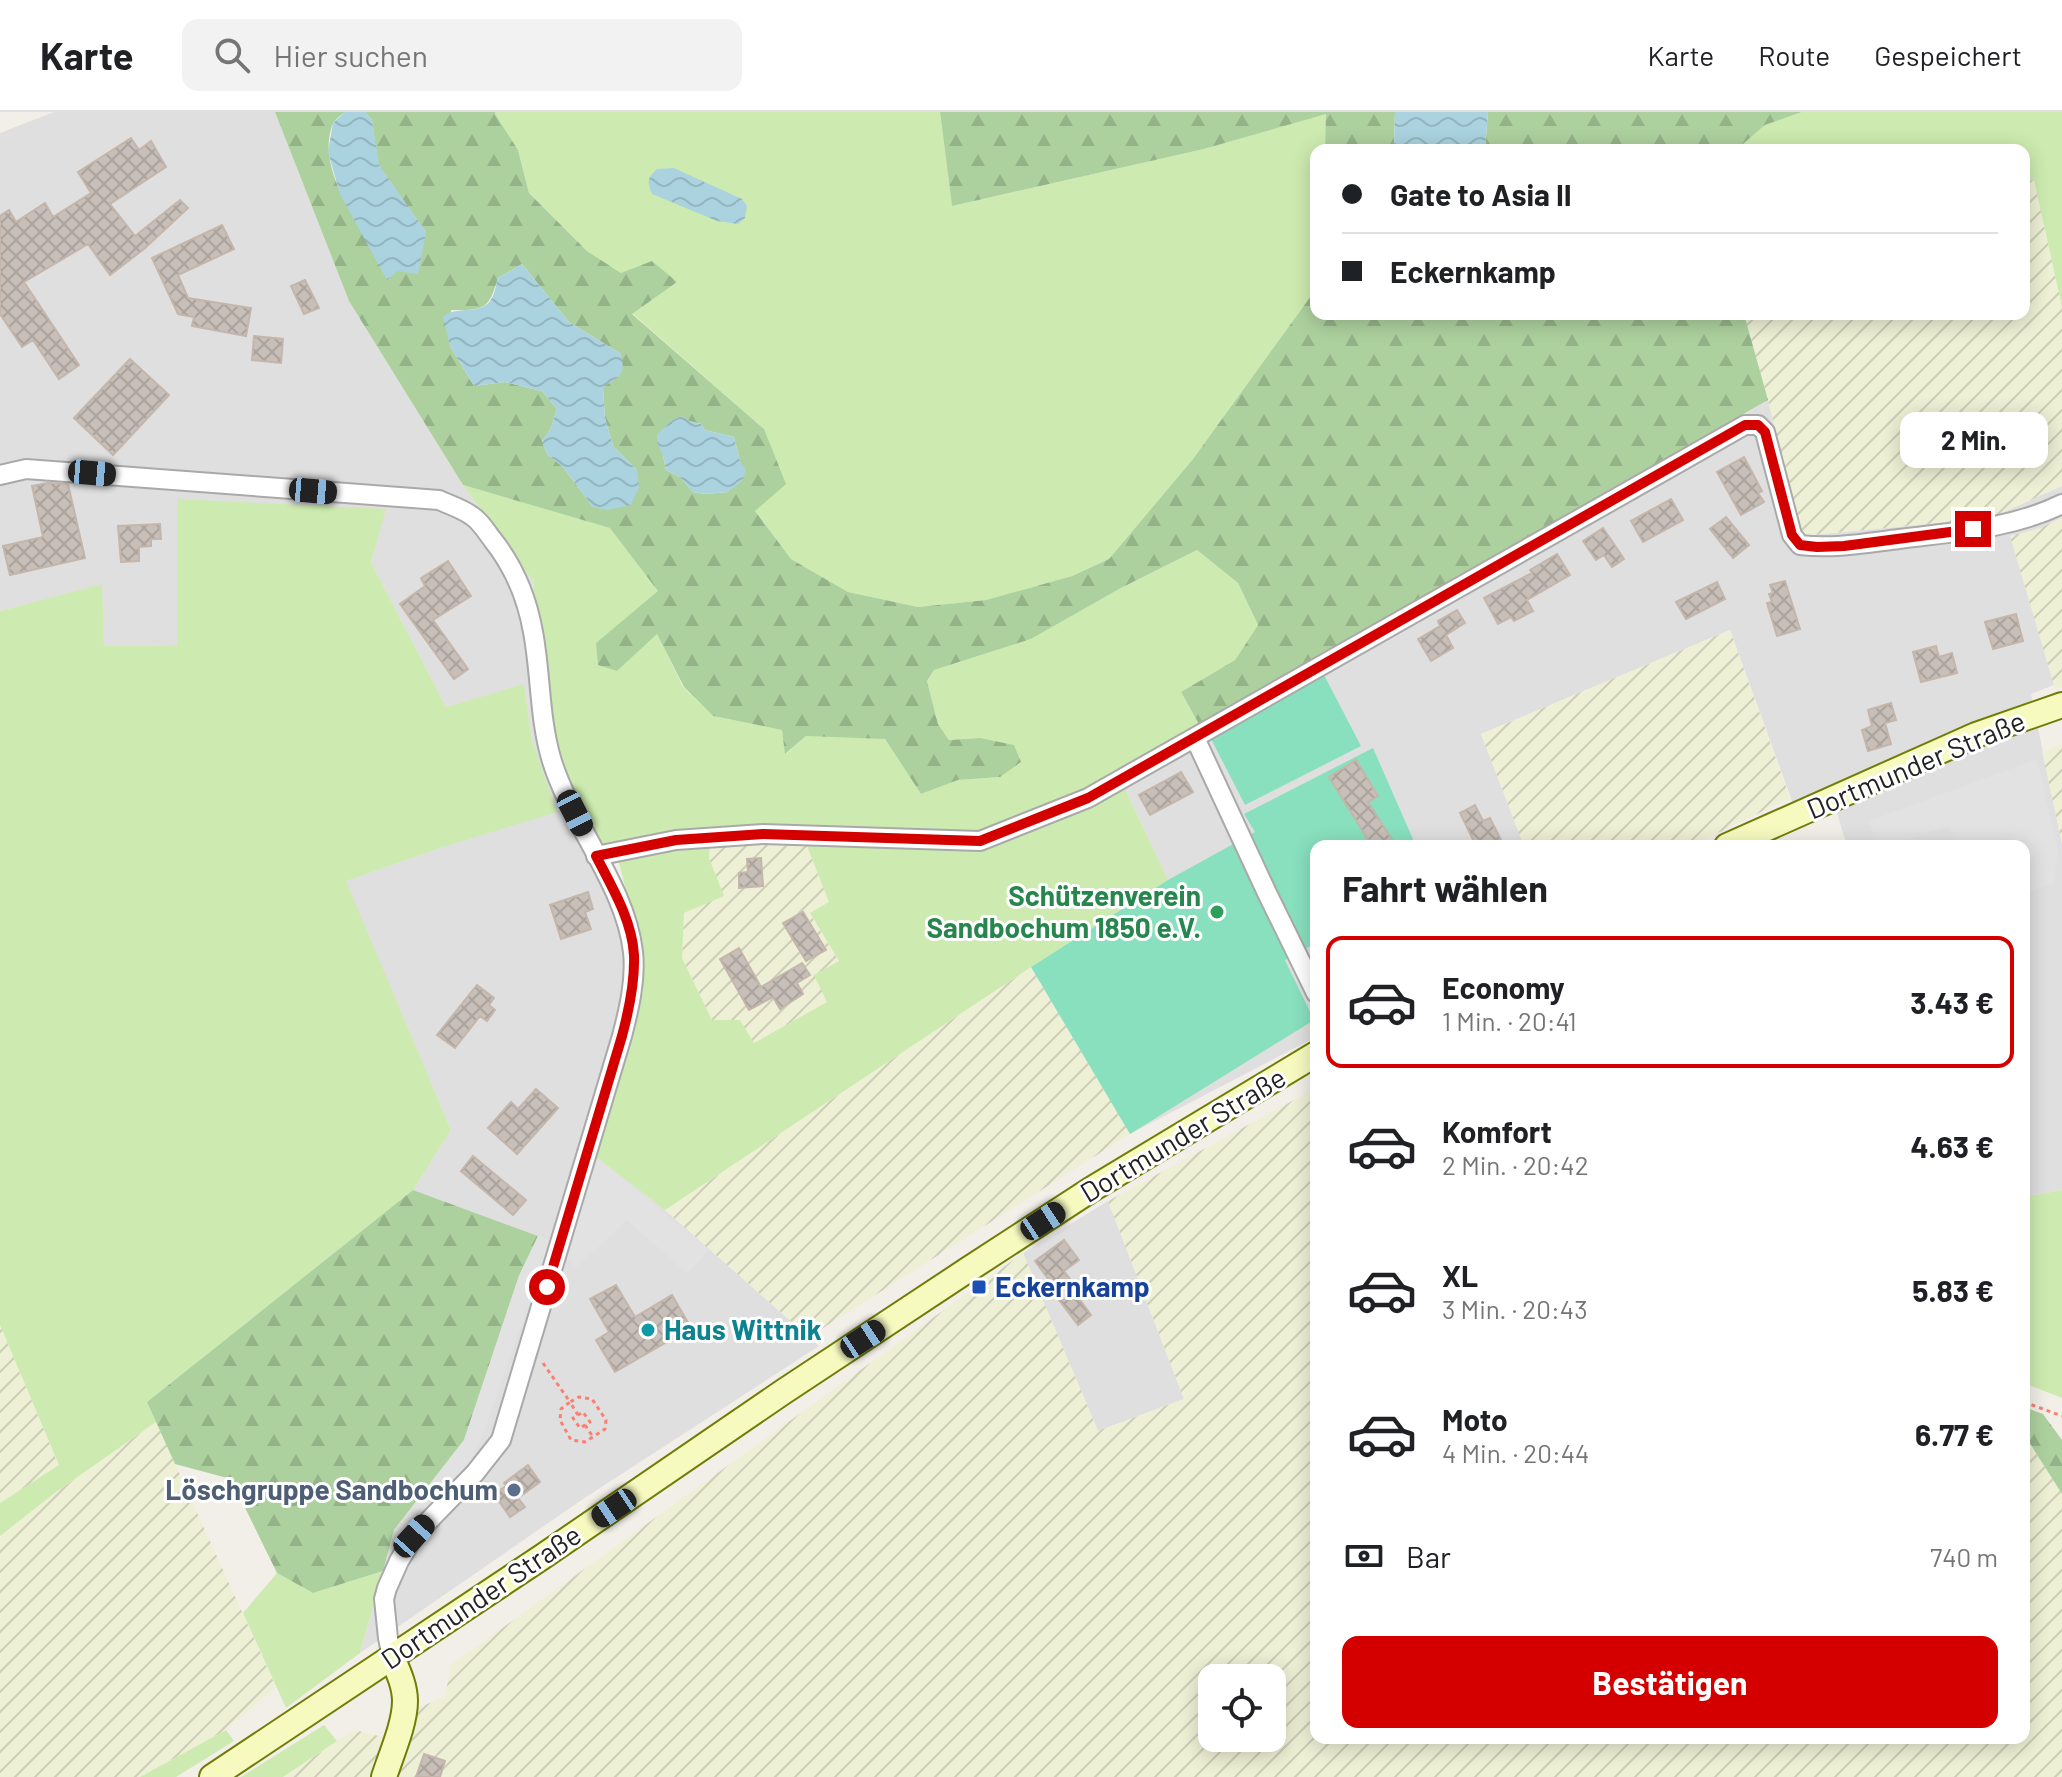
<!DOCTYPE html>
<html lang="de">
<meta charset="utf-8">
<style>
body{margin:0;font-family:Barlow,sans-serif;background:#f2f2f2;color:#202124;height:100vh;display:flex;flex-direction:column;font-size:30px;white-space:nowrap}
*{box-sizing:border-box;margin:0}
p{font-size:26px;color:#757577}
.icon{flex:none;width:44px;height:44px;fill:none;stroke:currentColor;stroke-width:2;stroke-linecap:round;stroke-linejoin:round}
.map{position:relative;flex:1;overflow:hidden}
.drawer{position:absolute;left:1310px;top:728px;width:720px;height:904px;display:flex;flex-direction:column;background:#fff;border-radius:16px;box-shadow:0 4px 20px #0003}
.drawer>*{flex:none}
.banner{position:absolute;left:1310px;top:32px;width:720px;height:176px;border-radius:16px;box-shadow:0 4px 20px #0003;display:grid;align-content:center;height:176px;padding:0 32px;background:#fff}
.controls{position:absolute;left:1198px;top:1552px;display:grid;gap:16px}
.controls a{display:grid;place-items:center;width:88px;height:88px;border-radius:16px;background:#fff;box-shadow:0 4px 20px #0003;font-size:40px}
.end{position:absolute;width:36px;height:36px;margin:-18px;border:10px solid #d40000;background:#fff;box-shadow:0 0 0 4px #fff}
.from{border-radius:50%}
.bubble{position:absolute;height:56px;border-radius:16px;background:#fff;box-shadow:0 4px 20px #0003;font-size:26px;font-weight:700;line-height:56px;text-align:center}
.car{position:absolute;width:24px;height:48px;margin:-24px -12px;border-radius:10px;box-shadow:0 0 6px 2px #0007;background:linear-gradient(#222 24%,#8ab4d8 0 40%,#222 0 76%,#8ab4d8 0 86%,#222 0)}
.banner b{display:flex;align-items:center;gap:28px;height:76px;font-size:30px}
.banner b+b{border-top:2px solid #e0e0e0}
.banner i{width:20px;height:20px;background:#202124}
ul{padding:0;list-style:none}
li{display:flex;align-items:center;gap:24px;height:132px;margin:0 16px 12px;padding:0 16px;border:4px solid transparent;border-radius:16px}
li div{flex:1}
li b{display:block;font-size:30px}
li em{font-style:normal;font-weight:700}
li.on{border-color:#d40000}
li>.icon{width:72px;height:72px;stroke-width:1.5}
h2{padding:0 32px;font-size:36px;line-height:96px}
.pay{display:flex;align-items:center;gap:20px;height:88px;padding:0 32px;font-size:30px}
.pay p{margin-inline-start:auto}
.cta{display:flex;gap:16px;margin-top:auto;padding:16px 32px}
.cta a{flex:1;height:92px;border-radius:16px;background:#d40000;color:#fff;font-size:32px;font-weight:700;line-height:92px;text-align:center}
header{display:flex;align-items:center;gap:48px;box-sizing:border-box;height:112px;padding:0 40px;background:#fff;border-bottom:2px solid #e0e0e0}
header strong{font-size:38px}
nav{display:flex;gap:44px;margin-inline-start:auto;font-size:28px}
.search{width:560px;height:72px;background:#f2f2f2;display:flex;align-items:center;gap:20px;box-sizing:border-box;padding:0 28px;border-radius:16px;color:#757577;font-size:30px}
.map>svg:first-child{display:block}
</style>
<header>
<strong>Karte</strong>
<div class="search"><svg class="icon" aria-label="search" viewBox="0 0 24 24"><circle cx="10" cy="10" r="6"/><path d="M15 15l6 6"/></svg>Hier suchen</div>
<nav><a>Karte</a><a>Route</a><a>Gespeichert</a></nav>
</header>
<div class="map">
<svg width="2062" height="1665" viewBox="0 0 2062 1665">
<defs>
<pattern id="farmland-furrows" width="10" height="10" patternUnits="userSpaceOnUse" patternTransform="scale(2)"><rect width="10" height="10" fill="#eef0d5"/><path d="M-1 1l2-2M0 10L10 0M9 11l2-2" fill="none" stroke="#ccceb7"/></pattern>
<pattern id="forest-firs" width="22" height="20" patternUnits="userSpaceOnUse" patternTransform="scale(2)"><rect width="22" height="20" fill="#add19e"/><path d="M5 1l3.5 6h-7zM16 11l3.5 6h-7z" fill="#95b388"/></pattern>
<pattern id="water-waves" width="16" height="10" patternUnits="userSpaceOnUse" patternTransform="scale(2)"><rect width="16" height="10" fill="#aad3df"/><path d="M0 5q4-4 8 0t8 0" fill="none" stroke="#92b5bf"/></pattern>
<pattern id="building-cross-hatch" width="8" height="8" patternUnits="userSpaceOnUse" patternTransform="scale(2)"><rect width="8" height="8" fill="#c7bfb8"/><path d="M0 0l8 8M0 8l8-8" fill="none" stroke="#aba49e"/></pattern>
</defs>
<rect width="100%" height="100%" fill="#f2efe9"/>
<path fill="#e0dfdf" d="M 54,0 L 275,0 L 349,189 L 463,373 L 533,469 L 548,608 L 574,684 L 599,728 L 646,853 L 596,1045 L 665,1098 L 819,1234 L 583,1387 L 360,1541 L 394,1418 L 464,1327 L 519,1164 L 538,1124 L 413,1078 L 451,1018 L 345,769 L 443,735 L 538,647 L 532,628 L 524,573 L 446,595 L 371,450 L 385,397 L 177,533 L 104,534 L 101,473 L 0,499 L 0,21 Z
M 1768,288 L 1801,424 L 1990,406 L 2062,374 L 2062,570 L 2031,582 L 2062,732 L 2062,1078 L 2024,1085 L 2024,734 L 1847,734 L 1835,695 L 1799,708 L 1730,518 L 1481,622 L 1524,734 L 1316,734 L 1316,925 L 1130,1022 L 1031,855 L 1168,768 L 1125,677 Z
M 1108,1089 L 1184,1287 L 1098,1319 L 1023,1141 Z"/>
<path fill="url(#farmland-furrows)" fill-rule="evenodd" d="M 2024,66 L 2034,68 L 2062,195 L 2062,374 L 1990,406 L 1801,424 L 1768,288 L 1744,202 L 2024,202 Z
M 2062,405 L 2062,575 L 2055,577 L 2010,424 L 2041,416 Z
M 1730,518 L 1790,686 L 1691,734 L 1524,734 L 1481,622 Z
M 2062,632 L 2062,732 L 2042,639 Z
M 805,729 L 829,790 L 810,802 L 839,849 L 827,890 L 754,932 L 712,908 L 682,846 L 684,801 L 723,784 L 709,746 L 710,731 Z
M 1031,855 L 1130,1022 L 809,1225 L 665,1098 Z
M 1316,976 L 1316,1626 L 2024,1626 L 2024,1322 L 2062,1382 L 2062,1665 L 393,1665 L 415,1597 L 445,1585 L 451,1553 L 1023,1141 L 1098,1319 L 1184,1287 L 1108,1089 ZM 1212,1566 L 1272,1566 L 1272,1626 L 1212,1626 Z
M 0,1213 L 59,1354 L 0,1391 Z
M 156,1310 L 276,1575 L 226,1618 L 140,1665 L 0,1665 L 0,1424 L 56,1380 Z
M 354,1618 L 387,1626 L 374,1665 L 283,1665 Z"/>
<path fill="#cdebb0" d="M 495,0 L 940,0 L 952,94 L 1204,37 L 1327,1 L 1325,38 L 1316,38 L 1316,177 L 1193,347 L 1109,447 L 1072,464 L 986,488 L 918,495 L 848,480 L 791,447 L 755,399 L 764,317 L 632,201 L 676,170 L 621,161 L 587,139 L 529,81 L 518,38 L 494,1 Z
M 1802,0 L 2062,0 L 2062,195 L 2034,68 L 2024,66 L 2024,38 L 1736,38 L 1765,13 Z
M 463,373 L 611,416 L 659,480 L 596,531 L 617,559 L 657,521 L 683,575 L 713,604 L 782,618 L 786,642 L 806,624 L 847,595 L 885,627 L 921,682 L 958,668 L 1000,665 L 980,626 L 949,628 L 938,612 L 927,569 L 934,558 L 1031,527 L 1121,476 L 1197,438 L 1238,471 L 1258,513 L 1235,548 L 1181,580 L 1200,614 L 1085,678 L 977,722 L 667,721 L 605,732 L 599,728 L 574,684 L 561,656 L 548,608 L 533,469 Z
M 177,387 L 386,397 L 371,450 L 446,595 L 524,572 L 532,628 L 557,700 L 443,735 L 346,769 L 451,1018 L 413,1078 L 147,1290 L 156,1310 L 56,1380 L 0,1424 L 0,1391 L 59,1353 L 0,1213 L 0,499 L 102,472 L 104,534 L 177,533 Z
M 1125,677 L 1168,768 L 1031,855 L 665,1098 L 596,1045 L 645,853 L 618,747 L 710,731 L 709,746 L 724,784 L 684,801 L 682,846 L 712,908 L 740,908 L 754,931 L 827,890 L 814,863 L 839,849 L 810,801 L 829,790 L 805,729 L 985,736 L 1090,696 Z
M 2062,1078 L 2062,1286 L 2024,1271 L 2024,1085 Z
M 383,1459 L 360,1541 L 286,1596 L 243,1501 L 277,1461 L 313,1481 Z
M 324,1613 L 337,1629 L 283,1665 L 241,1665 Z
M 226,1618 L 234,1629 L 176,1665 L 140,1665 Z"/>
<path fill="url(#forest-firs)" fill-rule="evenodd" d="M 275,0 L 345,0 C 340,4 334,8 332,14 C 320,49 343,87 360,116 L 426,120 L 378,53 L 372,8 L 365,0 L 495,0 L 495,2 L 518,38 L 529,81 L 587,139 L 621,161 L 652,149 L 677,170 L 632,202 L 764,317 L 786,372 L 755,399 L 791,447 L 848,480 L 918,495 L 986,488 L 1072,464 L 1109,447 L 1193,347 L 1316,177 L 1316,202 L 1744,202 L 1768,288 L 1200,614 L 1181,580 L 1235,548 L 1258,513 L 1238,471 L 1197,438 L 1121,476 L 1031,527 L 934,558 L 927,569 L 938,612 L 949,628 L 980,626 L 1014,633 L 1021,650 L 1000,665 L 958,668 L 921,682 L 885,627 L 806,624 L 785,642 L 782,618 L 713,604 L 684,575 L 657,522 L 617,559 L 598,553 L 596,531 L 658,479 L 610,416 L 463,373 L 349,189 ZM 522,152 L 569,210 L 621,242 L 603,275 L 605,306 L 613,334 L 637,358 L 593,395 L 563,355 L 547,342 L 542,329 L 551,316 L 557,297 L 542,279 L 505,270 L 474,274 L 450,234 L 451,198 C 484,198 488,199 498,166 ZM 682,305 L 689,309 L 701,312 L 705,318 L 734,325 L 740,349 L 728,380 L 705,382 L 693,380 L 680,365 L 666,358 L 663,344 Z
M 940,0 L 1395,0 L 1394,38 L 1325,38 L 1326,2 L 1204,37 L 952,94 Z
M 1488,0 L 1802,0 L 1765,13 L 1736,38 L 1485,38 Z
M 413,1078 L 538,1124 L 519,1164 L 464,1328 L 394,1418 L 383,1459 L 313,1481 L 277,1461 L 231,1367 L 175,1352 L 147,1290 Z
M 2024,1295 L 2043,1302 L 2062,1328 L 2062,1382 L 2024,1322 Z"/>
<path fill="#88e0be" d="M 1324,563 L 1361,634 L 1245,693 L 1209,623 Z
M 1373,636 L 1416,734 L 1316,734 L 1316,831 L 1285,848 L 1314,908 L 1130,1022 L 1031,855 L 1168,768 L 1255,720 L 1244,702 Z"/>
<path fill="#e2e2e2" d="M 2037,647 L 2058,739 L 2053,771 L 2024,782 L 2024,734 L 1956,734 L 1949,714 L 1888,734 L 1875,734 L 1869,709 Z
M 596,1045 L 710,1138 L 687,1161 L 627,1108 L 576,1156 L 563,1145 Z
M 538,1124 L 552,1128 L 480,1331 L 465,1358 L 405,1426 L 394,1418 L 464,1328 L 519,1164 Z"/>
<path fill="url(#water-waves)" d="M 345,0 L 365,0 L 372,8 L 379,53 L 426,120 L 418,162 L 398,159 L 387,168 L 340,82 L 328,40 L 333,11 Z
M 1395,0 L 1488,0 L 1485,38 L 1394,38 Z
M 674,56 L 742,87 L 747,94 L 745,106 L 738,112 L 717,109 L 652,82 C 647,70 647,66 657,57 Z
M 522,152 L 569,210 L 621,242 C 626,264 620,264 603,275 L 605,306 L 613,334 L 637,358 L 639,375 L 631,393 L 607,398 L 593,395 L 563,355 L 547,342 L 542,329 L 551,316 L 557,297 L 542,279 L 505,270 L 474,274 L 450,234 L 443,205 C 458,192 482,205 492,186 C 495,181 496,172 498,166 Z
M 682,304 L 689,309 L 701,312 L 705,318 L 734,325 L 740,349 L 746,358 L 742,369 L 728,380 L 706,382 L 693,380 L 680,365 L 666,358 L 663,344 L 657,330 L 657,323 L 671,309 Z"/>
<path fill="url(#building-cross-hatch)" stroke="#c4b6ab" stroke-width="2" d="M 131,26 L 139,38 L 151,29 L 166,55 L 110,92 L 135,124 L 180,88 L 188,96 L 144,137 L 110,163 L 88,132 L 24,170 L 79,253 L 59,267 L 33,228 L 22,235 L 0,202 L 0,104 L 9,98 L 16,110 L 45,91 L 53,105 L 91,81 L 78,60 Z
M 222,113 L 234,137 L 178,163 L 188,186 L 251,196 L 246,224 L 192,214 L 194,205 L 178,202 L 152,146 Z
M 305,168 L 319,196 L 304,202 L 291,174 Z
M 254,224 L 283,227 L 281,251 L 252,248 Z
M 130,247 L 169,283 L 113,343 L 74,306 Z
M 1744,345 L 1762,379 L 1758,381 L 1764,390 L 1741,403 L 1717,360 Z
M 47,371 L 68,372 L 85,446 L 10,463 L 3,434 L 43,425 L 32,374 Z
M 1671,387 L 1683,408 L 1643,430 L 1631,409 Z
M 1726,405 L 1749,433 L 1733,446 L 1710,417 Z
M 160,412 L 161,427 L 151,427 L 151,434 L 139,435 L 139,449 L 121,450 L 118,414 Z
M 1603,416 L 1624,447 L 1612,455 L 1604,443 L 1596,448 L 1583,429 Z
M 1557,442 L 1570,463 L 1527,488 L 1533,499 L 1514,509 L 1511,505 L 1498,512 L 1484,486 L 1532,461 L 1530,458 Z
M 448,449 L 471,484 L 433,508 L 468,557 L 454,567 L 400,492 L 425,474 L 421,466 Z
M 1785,469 L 1800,517 L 1777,524 L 1767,491 L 1772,490 L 1769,482 L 1773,481 L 1770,473 Z
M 1717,470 L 1725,487 L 1686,507 L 1676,490 Z
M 1457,498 L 1465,511 L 1446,523 L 1453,536 L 1431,549 L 1418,527 L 1440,514 L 1438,509 Z
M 2016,502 L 2023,529 L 1993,537 L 1985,510 Z
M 1936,534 L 1939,545 L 1952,541 L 1957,561 L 1921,570 L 1913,540 Z
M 1891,591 L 1896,608 L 1885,611 L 1891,632 L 1868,639 L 1862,618 L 1872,614 L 1868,598 Z
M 1356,648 L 1378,684 L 1368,690 L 1396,734 L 1372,734 L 1329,665 Z
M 1181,660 L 1193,680 L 1150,703 L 1139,683 Z
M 1475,693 L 1483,709 L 1490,706 L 1504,734 L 1476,734 L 1460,701 Z
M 761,746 L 763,774 L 739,776 L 739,761 L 748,760 L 747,747 Z
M 588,780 L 593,797 L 585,800 L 591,817 L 561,827 L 550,793 Z
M 803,800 L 826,838 L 806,849 L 783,811 Z
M 739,836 L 761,875 L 802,851 L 810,863 L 797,871 L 803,882 L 780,897 L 773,885 L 749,898 L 720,847 Z
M 477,873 L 494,886 L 489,893 L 495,898 L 487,909 L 480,904 L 455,936 L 437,923 Z
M 536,977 L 558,996 L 517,1042 L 488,1016 L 511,990 L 518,997 Z
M 473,1044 L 526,1088 L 513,1103 L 461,1059 Z
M 1064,1128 L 1079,1148 L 1064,1159 L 1081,1182 L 1078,1185 L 1091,1203 L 1078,1213 L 1056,1184 L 1059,1182 L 1035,1149 Z
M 616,1173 L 635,1205 L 672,1183 L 691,1216 L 615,1260 L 596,1228 L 609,1220 L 590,1187 Z
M 528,1353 L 540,1370 L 518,1386 L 525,1395 L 510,1405 L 494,1382 L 506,1374 L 504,1371 Z
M 424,1642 L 445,1649 L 440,1665 L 416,1665 Z"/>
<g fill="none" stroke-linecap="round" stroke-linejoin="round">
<g stroke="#a9a9a9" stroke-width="22">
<path id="street" d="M 0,363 L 26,357 L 439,388 C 450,393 463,397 472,404 C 480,409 486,419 492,427 C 513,453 527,486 533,520 C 541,562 539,604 551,646 C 570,711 626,774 633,840 C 636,868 629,897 622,924 L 501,1328 L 475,1361 L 414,1424 L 399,1449 L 387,1476 L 384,1487 L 388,1526 L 392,1545
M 1195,626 L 1267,781 L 1316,881
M 596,744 L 676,728 L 763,722 L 980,729 L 1088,686 L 1745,313 L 1758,313 L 1765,320 L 1792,423 L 1800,433 C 1833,437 1866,431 1899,427 C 1954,420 2011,417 2062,392"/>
</g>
<g stroke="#707d05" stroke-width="28">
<path id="secondary" d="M 1727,734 L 1976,623 L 2062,593
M 212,1665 L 542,1445 L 783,1280 L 969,1157 L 1092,1077 L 1316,942
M 384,1665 C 391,1643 405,1612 405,1589 C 405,1574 398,1559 392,1545"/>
</g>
<path stroke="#fa8072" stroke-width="3" stroke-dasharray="4 4" stroke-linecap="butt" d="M 543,1251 L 570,1290 L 561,1297 L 560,1308 L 571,1328 L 585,1330 L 605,1317 L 606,1308 L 592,1287 L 579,1285 L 570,1290 L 578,1303 L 573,1306 L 580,1316 L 590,1310 L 583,1300 L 578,1303
M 2024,1290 L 2062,1304
M 585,1313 L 593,1325"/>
<use href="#street" stroke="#fff" stroke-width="18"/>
<use href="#secondary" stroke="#f7fabf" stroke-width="24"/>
</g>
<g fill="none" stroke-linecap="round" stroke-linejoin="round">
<path stroke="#d40000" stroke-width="10" d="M 547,1175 L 622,924 C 629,898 635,871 634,843 C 632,808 612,775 596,744 L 676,728 L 763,722 L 980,729 L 1088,686 L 1745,313 L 1758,313 L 1765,320 L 1792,423 L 1800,433 L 1817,435 L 1844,434 L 1973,417"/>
</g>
<circle fill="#2e9e5b" stroke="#fff" stroke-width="3" cx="1217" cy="800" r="8"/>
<rect fill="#1a4fb4" stroke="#fff" stroke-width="3" x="971" y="1167" width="16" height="16" rx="4"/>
<circle fill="#0f9aa8" stroke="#fff" stroke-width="3" cx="648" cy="1218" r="8"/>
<circle fill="#5c6f8a" stroke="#fff" stroke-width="3" cx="514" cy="1378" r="8"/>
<g text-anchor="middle" stroke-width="6" stroke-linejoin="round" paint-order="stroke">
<g font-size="28" fill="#222" stroke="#fff">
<text transform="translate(1916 653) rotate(-23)" y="10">Dortmunder Straße</text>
<text transform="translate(1183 1023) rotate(-31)" y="10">Dortmunder Straße</text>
<text transform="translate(481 1485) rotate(-34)" y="10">Dortmunder Straße</text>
</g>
<g font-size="28" font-weight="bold" fill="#27864d" stroke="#fff" text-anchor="end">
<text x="1201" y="794">Schützenverein<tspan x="1201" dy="32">Sandbochum 1850 e.V.</tspan></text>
</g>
<g font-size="28" font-weight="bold" fill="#164399" stroke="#fff" text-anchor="start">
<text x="995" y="1185">Eckernkamp</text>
</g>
<g font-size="28" font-weight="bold" fill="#0d838f" stroke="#fff" text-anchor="start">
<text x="664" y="1228">Haus Wittnik</text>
</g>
<g font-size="28" font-weight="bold" fill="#4e5e75" stroke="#fff" text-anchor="end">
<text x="498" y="1388">Löschgruppe Sandbochum</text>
</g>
</g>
</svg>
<div class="controls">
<a><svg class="icon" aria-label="locate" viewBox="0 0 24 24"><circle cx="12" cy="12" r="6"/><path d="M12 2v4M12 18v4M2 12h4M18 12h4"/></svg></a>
</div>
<i class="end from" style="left:547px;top:1175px"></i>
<i class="end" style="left:1973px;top:417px"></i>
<div class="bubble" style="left:1900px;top:300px;width:148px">2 Min.</div>
<i class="car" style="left:92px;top:361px;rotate:95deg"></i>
<i class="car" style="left:313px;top:379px;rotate:95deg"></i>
<i class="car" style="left:575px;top:701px;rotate:153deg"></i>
<i class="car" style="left:1043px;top:1109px;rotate:57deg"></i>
<i class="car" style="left:863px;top:1227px;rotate:57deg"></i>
<i class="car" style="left:614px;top:1396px;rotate:236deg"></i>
<i class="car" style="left:414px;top:1424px;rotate:42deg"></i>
<div class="banner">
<b><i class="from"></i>Gate to Asia II</b>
<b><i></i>Eckernkamp</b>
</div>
<section class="drawer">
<h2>Fahrt wählen</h2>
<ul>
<li class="on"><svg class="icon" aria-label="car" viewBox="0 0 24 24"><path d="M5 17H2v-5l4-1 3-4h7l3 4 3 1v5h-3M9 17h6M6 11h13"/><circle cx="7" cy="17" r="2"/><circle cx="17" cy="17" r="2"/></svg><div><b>Economy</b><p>1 Min. · 20:41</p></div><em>3.43 €</em></li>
<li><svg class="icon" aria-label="car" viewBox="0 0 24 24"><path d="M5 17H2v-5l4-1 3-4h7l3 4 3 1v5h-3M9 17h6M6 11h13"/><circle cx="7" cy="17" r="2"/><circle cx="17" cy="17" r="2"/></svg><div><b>Komfort</b><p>2 Min. · 20:42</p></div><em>4.63 €</em></li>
<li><svg class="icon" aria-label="car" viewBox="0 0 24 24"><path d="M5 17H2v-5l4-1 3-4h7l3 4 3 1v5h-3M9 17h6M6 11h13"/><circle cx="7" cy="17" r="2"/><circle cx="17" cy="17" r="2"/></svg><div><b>XL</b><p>3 Min. · 20:43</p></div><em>5.83 €</em></li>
<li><svg class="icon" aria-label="car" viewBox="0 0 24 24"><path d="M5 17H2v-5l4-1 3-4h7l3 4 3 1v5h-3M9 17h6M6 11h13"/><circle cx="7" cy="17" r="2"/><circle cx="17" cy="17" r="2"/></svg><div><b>Moto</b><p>4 Min. · 20:44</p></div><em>6.77 €</em></li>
</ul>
<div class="pay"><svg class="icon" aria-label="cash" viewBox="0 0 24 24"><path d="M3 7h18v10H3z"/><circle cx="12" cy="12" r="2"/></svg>Bar<p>740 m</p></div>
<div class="cta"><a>Bestätigen</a></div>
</section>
</div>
